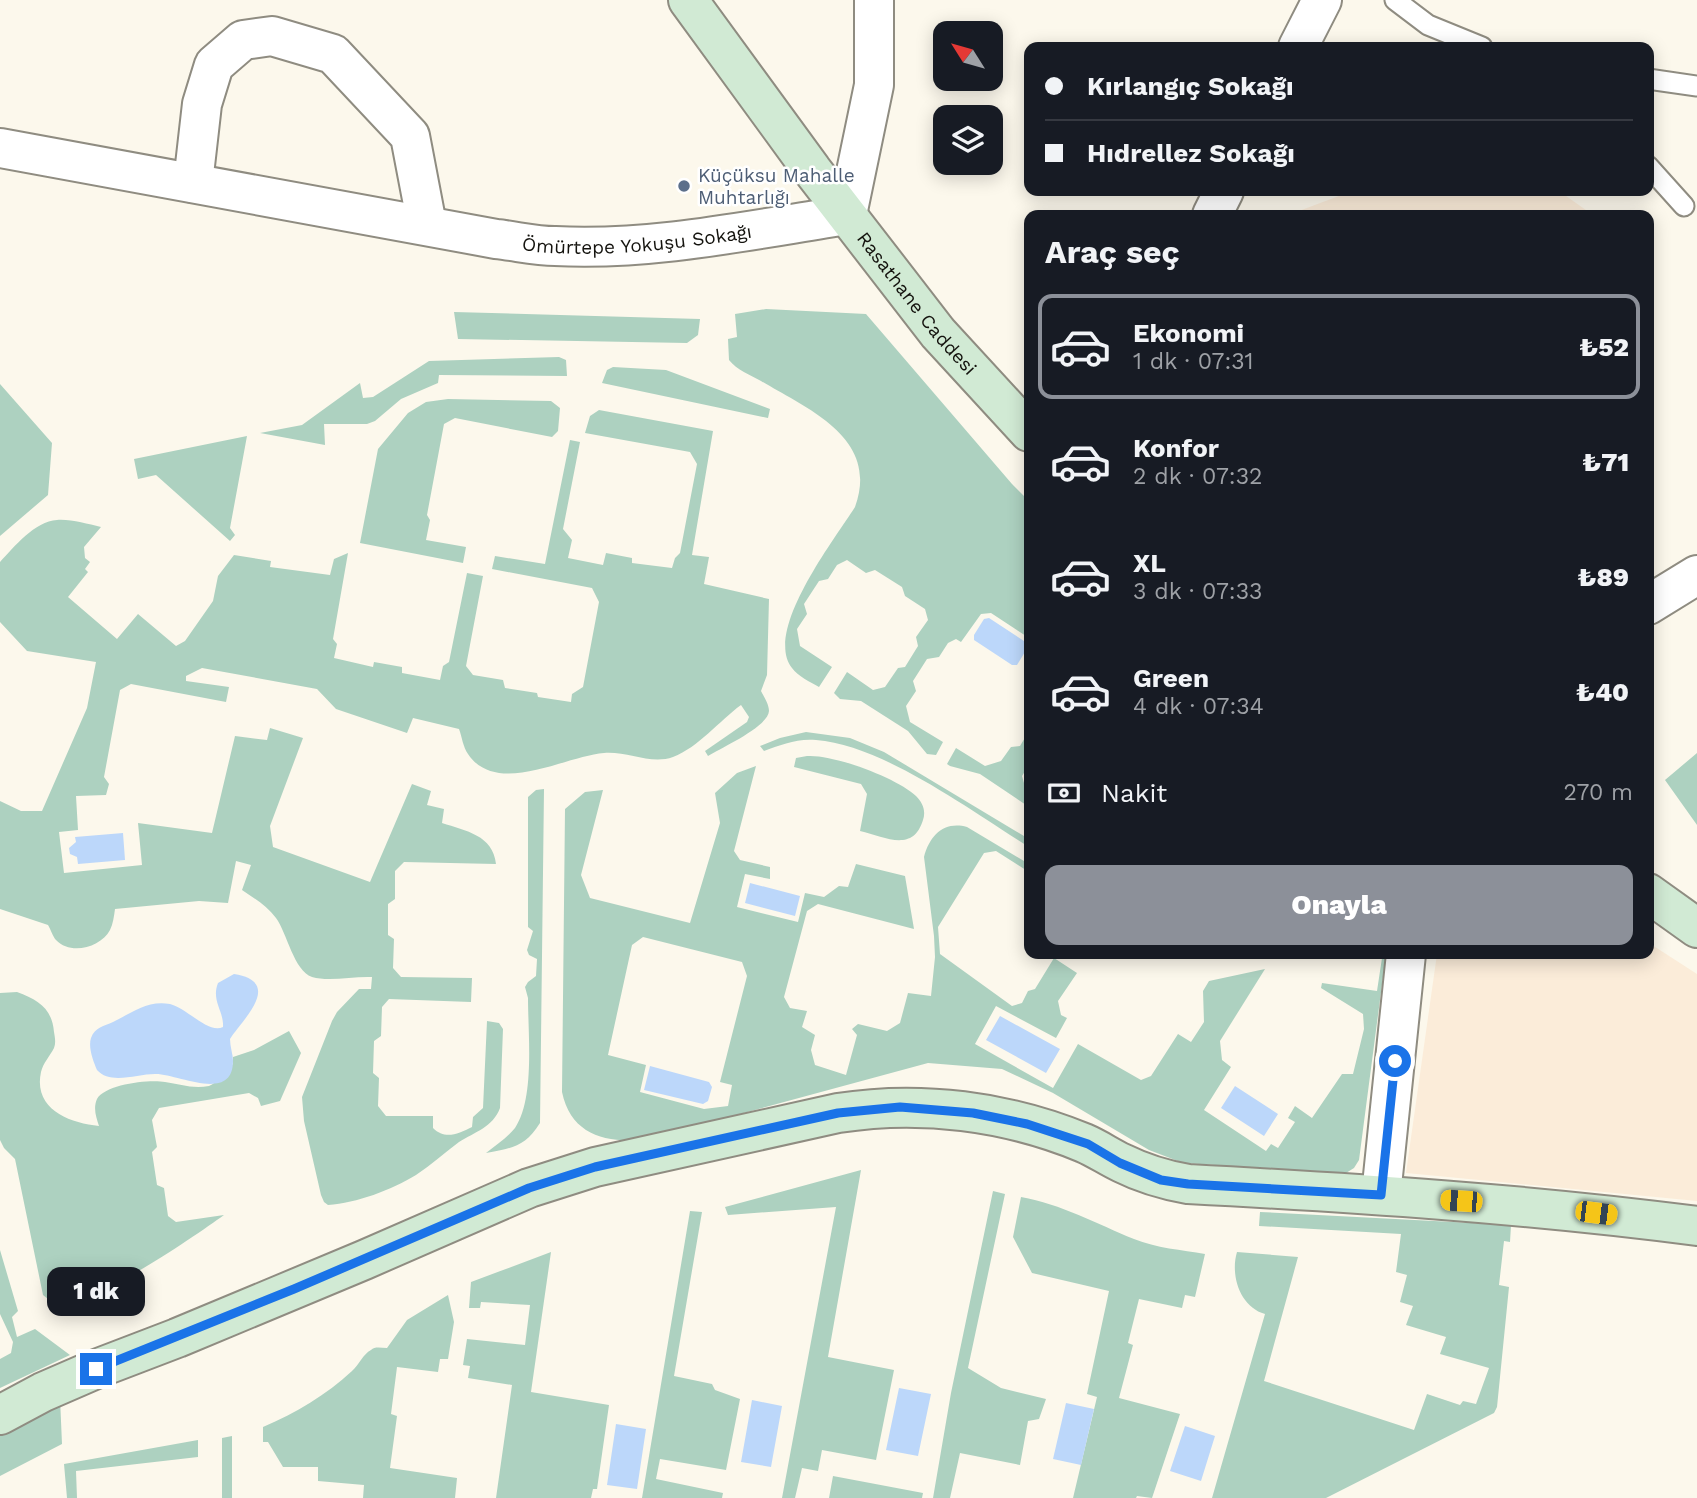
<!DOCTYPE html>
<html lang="tr">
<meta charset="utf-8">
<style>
body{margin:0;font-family:"Work Sans",sans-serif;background:#20242c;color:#f1f3f6;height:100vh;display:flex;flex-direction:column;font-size:26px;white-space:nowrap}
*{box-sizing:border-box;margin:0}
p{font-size:23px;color:#9ea1a6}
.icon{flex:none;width:38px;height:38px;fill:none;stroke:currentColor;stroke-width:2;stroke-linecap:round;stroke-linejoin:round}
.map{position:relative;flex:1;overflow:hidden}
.panel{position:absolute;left:1024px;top:210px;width:630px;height:749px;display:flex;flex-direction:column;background:#171b24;border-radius:14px;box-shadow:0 4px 18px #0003}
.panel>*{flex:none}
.guide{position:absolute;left:1024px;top:42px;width:630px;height:154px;border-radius:14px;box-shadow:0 4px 18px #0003;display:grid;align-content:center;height:154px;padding:0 21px;background:#171b24}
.needle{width:46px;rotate:307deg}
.fabs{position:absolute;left:933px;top:21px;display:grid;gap:14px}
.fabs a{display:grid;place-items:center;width:70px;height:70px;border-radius:14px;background:#171b24;box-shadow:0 4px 18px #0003;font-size:35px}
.end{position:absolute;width:32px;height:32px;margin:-16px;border:9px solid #1a73e8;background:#fff;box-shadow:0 0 0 4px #fff}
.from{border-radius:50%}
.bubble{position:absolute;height:49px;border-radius:14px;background:#171b24;box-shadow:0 4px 18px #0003;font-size:23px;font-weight:800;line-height:49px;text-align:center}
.car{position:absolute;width:21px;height:42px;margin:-21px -10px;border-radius:9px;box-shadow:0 0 5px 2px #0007;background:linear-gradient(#f5c518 24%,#345 0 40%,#f5c518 0 76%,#345 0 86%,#f5c518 0)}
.guide b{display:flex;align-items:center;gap:24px;height:66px;font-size:26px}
.guide b+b{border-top:2px solid #363941}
.guide i{width:18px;height:18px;background:#f1f3f6}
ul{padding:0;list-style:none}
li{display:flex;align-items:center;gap:21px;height:105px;margin:0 14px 10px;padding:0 7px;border:4px solid transparent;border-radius:14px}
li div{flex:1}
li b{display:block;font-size:26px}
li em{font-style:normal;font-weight:800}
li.active{border-color:#8c9099}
li>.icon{width:63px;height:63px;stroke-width:1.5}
h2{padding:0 21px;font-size:32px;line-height:84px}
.pay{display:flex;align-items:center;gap:18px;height:77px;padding:0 21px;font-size:26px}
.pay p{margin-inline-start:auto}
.action{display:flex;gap:14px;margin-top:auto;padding:14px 21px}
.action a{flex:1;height:80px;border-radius:14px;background:#8c9099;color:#fff;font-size:28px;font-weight:800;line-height:80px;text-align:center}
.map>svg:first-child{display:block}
</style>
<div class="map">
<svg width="1697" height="1498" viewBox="0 0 1697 1498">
<rect width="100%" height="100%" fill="#fcf8ec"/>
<path fill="#fbecd9" d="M 1352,191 L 1559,191 L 1593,215 L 1295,215 L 1299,211 Z
M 1649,943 L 1697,974 L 1697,1201 L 1406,1173 L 1437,954 L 1648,954 Z"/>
<path fill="#add1c0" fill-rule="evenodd" d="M 766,309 L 866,314 L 1012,484 L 1029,501 L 1029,638 L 991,613 L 981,614 L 961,642 L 956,639 L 948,643 L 939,657 L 927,659 L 913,681 L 916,691 L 906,706 L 910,722 L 943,742 L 936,755 L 927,754 L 908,731 L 861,701 L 840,699 L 834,693 L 847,672 L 873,690 L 885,687 L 898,668 L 905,667 L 918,646 L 916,637 L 928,620 L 925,609 L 905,596 L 902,587 L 875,570 L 866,573 L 847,560 L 837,565 L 828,579 L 819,581 L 804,604 L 807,614 L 797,629 L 800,646 L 832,667 L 819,687 C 810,682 798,676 792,668 C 763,631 835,539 855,507 C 880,438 809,410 761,381 C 750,375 737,370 729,360 L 728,339 L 737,337 L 735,314 Z
M 454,312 L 700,319 L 698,335 L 687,343 L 458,339 Z
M 559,357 L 566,360 L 567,376 L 439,375 L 438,383 L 401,399 L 375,421 L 367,424 L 324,424 L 325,445 L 260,433 L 302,425 L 360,383 L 363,398 L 373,397 L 429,361 Z
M 613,367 L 666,370 L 770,409 L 768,418 L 602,383 L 607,370 Z
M 0,384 L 52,443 L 48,495 L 0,536 Z
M 448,399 L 551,401 L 560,408 L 558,431 L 552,437 L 455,418 L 444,424 L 427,515 L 430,520 L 426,540 L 466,547 L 463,563 L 360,543 L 378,449 L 408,413 L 426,402 Z
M 599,410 L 713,431 L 692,555 L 709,557 L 704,584 L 769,599 L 767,675 L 761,691 C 764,697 769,704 769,711 C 768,727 721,748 708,756 L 705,751 L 747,722 L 749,717 L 741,705 C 719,721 699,747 673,757 C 651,765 627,751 604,753 C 565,756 497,797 468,754 C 463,747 462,737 459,729 L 413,718 L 407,733 L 336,709 L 317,689 L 202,668 L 186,676 L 186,681 L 229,687 L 226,702 L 131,684 L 120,690 L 104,777 L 109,784 L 106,795 L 76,796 L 78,830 L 59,832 L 64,873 L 142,865 L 138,823 L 212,833 L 235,736 L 267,740 L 270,728 L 303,738 L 270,826 L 273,847 L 370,882 L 412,784 L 431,791 L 427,805 L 444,809 L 442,823 C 466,831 493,835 496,864 L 404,862 L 395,871 L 395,899 L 388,904 L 388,935 L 394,939 L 393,968 L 401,977 L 472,978 L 471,1002 L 389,999 L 382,1007 L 381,1036 L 374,1041 L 373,1073 L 379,1078 L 378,1106 L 386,1116 L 433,1116 L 433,1128 C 445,1140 458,1134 472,1127 L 473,1117 L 483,1108 L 487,1021 L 499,1023 L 503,1029 L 500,1108 C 493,1127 475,1132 459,1142 C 444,1153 431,1165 416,1175 C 391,1190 357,1203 328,1205 L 324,1202 L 321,1195 L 304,1121 L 302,1097 L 332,1021 L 337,1012 L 359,989 L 371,989 L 372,977 C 354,976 329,982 312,977 C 294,971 287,933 276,918 C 267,906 254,898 242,890 L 251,865 L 236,861 L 228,903 L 199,901 L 115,909 C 114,916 113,924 110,930 C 101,947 71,956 56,940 C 53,937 51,930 48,925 L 0,909 L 0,801 L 21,811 L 42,811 L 87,708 L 96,662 L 27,651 L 0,622 L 0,562 C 14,547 35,521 57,520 C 71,519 87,524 101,527 L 84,547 L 85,558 L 90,562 L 85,569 L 88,572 L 68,597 L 117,639 L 138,614 L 176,646 L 185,641 L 213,601 L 218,576 L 234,555 L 271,561 L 270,567 L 330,575 L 334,559 L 348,553 L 333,639 L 337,644 L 334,658 L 373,667 L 374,662 L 402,667 L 402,673 L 440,680 L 443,666 L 449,662 L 467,573 L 483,576 L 466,666 L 473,675 L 503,680 L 505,688 L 537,693 L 538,697 L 571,702 L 572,694 L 583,687 L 599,602 L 592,588 L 492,569 L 495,556 L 545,564 L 570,440 L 580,442 L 563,529 L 572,540 L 568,558 L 603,565 L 606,553 L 632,558 L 632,563 L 672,568 L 675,558 L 680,553 L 697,464 L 690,452 L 585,433 L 590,416 Z
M 247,436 L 230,528 L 235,535 L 230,541 L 156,475 L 138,479 L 134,459 Z
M 1029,710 L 1029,765 L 1022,776 L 1026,790 L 1029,792 L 1029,807 L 980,774 L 950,766 L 947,764 L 956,748 L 985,766 L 1001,761 L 1011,747 L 1020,746 L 1026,736 L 1025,728 L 1029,722 L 1026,714 Z
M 806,732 L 850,738 L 884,752 L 1029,839 L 1029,847 C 971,811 883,745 816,740 C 798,738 780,745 764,751 L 760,746 L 780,738 Z
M 1697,753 L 1697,825 L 1665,780 Z
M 807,756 C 833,754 897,778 916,796 C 923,803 926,811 923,820 C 913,853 885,837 860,831 L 867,794 L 861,784 L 794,767 L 796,758 Z
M 756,766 L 734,851 L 740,860 L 770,867 L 770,879 L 745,874 L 737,907 L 798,922 L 805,893 L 824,897 L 839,886 L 848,887 L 856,864 L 905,876 L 914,929 L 818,904 L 807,911 L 784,997 L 790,1008 L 807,1011 L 802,1027 L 815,1035 L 811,1050 L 815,1065 L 846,1075 L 857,1035 L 852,1029 L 858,1024 L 887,1031 L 900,1023 L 908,993 L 931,996 L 935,957 L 934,936 L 924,857 C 930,835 944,821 967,827 L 1029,864 L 1029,872 L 996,851 L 984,853 L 938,927 L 940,954 L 1012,1006 L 1022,1003 L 1028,991 L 1035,989 L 1054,958 L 1077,973 L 1058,1001 L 1061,1015 L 1067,1018 L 1056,1038 L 996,1006 L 975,1044 L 1053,1088 L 1078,1044 L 1141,1080 L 1151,1076 L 1178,1034 L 1191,1042 L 1204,1022 L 1203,991 L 1209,981 L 1265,969 L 1220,1041 L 1222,1060 L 1231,1067 L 1204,1110 L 1266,1151 L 1271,1144 L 1278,1148 L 1295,1122 L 1288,1118 L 1295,1106 L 1312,1118 L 1342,1074 L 1353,1074 L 1364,1029 L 1363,1014 L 1321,988 L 1322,983 L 1377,991 L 1382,958 L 1353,954 L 1386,954 L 1359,1160 L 1354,1168 L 1346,1173 L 1183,1163 L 1149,1150 L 1053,1093 L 1002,1069 L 928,1063 L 648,1139 C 608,1144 571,1136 562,1092 L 565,809 L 585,792 L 603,790 L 581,875 L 590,898 L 690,923 L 720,823 L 715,793 L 737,773 ZM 643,937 L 742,962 L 747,976 L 720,1082 L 732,1085 L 728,1106 L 704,1109 L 640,1092 L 646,1065 L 608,1055 L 632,945 Z
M 544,789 L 540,1123 C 525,1147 512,1148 486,1153 C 496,1145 507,1138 515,1128 C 535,1098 528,1035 528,998 L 525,987 L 528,982 L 536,976 L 537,959 L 529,955 L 527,950 L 533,931 L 528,927 L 528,797 L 536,790 Z
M 17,992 C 38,1000 52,1008 54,1032 C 55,1038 56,1043 54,1048 C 50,1056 43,1063 41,1072 C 33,1109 69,1123 99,1126 C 96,1117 93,1108 97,1099 C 105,1084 150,1079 165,1082 C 180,1084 192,1089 209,1086 C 217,1083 226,1071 233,1064 L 233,1057 L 254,1050 L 289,1031 L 301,1053 L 280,1101 L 261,1106 L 258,1098 L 249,1093 L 159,1108 L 152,1120 L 157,1147 L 152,1152 L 157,1185 L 164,1188 L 168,1216 L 176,1222 L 224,1215 C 192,1238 90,1309 53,1303 L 43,1295 L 15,1159 L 4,1148 L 0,1140 L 0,993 Z
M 861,1170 L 828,1357 L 894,1370 L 876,1460 L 822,1450 L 818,1471 L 802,1468 L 795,1498 L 782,1498 L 836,1207 L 728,1215 L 725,1207 Z
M 993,1191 L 1005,1194 L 968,1368 L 1001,1388 L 1046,1399 L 1039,1419 L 1028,1421 L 1020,1465 L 960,1453 L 950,1498 L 933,1498 L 951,1393 Z
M 1021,1197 C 1061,1204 1097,1224 1134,1239 C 1156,1248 1182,1250 1205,1254 L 1195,1297 L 1185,1295 L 1182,1308 L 1139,1299 L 1128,1343 L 1133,1345 L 1119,1398 L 1180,1414 L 1152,1498 L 1137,1496 L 1136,1498 L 1073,1498 L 1097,1397 L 1087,1394 L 1109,1291 L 1032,1273 L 1013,1237 Z
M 690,1211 L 702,1212 L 674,1376 L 712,1384 L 715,1390 L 740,1399 L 726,1470 L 660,1459 L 656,1479 L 723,1493 L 722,1498 L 642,1498 Z
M 1260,1212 L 1511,1225 L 1510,1242 L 1504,1241 L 1499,1285 L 1509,1287 L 1497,1407 L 1494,1413 L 1326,1498 L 1212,1498 L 1265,1314 C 1240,1307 1230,1275 1237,1252 L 1298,1257 L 1264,1381 L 1414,1430 L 1427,1394 L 1460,1405 L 1463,1401 L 1476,1404 L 1489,1368 L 1440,1354 L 1446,1337 L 1406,1325 L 1413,1306 L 1400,1302 L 1407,1275 L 1396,1272 L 1401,1234 L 1259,1226 Z
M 0,1250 L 18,1311 L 12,1317 L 17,1337 L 35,1329 L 70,1355 L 0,1388 L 0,1359 L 11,1353 L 13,1342 L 0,1314 Z
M 551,1252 L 531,1392 L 609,1405 L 597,1489 L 593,1489 L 591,1498 L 496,1498 L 512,1385 L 468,1378 L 470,1366 L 463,1365 L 467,1339 L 525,1345 L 530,1305 L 481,1302 L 480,1308 L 469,1308 L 471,1282 Z
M 448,1295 L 454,1322 L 448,1359 L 440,1359 L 438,1372 L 397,1367 L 391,1414 L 397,1416 L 390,1468 L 457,1478 L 455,1498 L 363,1498 L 364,1485 L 318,1481 L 318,1467 L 283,1467 L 268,1442 L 263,1442 L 263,1427 C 296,1413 326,1395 352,1371 C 359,1365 363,1354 371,1350 C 375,1346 381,1348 387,1348 L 407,1320 Z
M 60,1398 L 62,1444 L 0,1476 L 0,1429 Z
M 232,1436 L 232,1498 L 222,1498 L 222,1438 Z
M 198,1440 L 198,1457 L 76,1471 L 77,1498 L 67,1498 L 64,1464 Z
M 833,1476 L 923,1493 L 922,1498 L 829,1498 Z"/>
<path fill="#bcd7fa" d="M 989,618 L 1027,643 L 1028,647 L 1017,665 L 1012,665 L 974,640 L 974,635 L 984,619 Z
M 123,833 L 125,860 L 78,864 L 77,857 L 70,854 L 69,848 L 76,842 L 75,837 Z
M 750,883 L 800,896 L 795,916 L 745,903 Z
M 234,974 C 285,982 241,1021 230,1039 C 230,1047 233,1054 233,1061 C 233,1104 176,1073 155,1074 C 137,1074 110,1085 97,1070 C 93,1061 88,1047 91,1038 C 95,1027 104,1026 113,1022 C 132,1013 147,1000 170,1004 C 187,1008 208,1034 223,1027 C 224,1011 211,1001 218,983 Z
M 1000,1016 L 1060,1049 L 1046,1073 L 986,1040 Z
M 650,1066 L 709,1082 L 712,1087 L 708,1101 L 703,1104 L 644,1090 Z
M 1235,1086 L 1278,1114 L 1264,1136 L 1221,1108 Z
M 899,1388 L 931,1394 L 918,1456 L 886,1450 Z
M 752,1400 L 782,1406 L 771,1467 L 741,1462 Z
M 1066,1403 L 1094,1409 L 1081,1465 L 1053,1459 Z
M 616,1424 L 646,1429 L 637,1489 L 607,1485 Z
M 1185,1426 L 1215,1436 L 1201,1481 L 1170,1471 Z"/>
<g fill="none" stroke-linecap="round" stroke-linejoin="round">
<g stroke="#8f8c81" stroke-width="23">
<path id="lane" d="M 1395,0 L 1428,25 L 1482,47
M 1648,79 L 1697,86
M 1648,166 L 1684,206"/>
</g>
<g stroke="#8f8c81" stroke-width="42">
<g id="street">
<path d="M 1298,47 L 1322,0"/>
<path id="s1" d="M 0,148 L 496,239 C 516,241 535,246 555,246 C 652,251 750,230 847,215 L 874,85 L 874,0"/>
<path d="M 193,183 L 202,104 L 214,65 L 243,40 L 272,36 L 333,54 L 410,136 L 427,225"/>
<path d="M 1212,215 L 1224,191"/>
<path d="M 1648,605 L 1697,575"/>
<path d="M 1381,1195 L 1406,954"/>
</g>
</g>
<g stroke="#8f8c81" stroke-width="42">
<g id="secondary">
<path id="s2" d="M 688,0 L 812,170 L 938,333 L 1029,432"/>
<path d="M 1648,893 L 1697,928"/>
<path d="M 0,1415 L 43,1392 L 96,1369 L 177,1338 L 364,1260 L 529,1188 L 595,1167 L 838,1113 C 920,1100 1007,1111 1084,1143 C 1098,1149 1109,1157 1122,1163 C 1144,1174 1165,1180 1188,1184 C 1358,1193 1528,1204 1697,1226"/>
</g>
</g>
<use href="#lane" stroke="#fff" stroke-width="19"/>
<use href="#street" stroke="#fff" stroke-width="38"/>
<use href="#secondary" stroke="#d1ead4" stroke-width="38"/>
</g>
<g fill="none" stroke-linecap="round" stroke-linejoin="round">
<path stroke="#1a73e8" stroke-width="9" d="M 96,1369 L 294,1289 L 529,1188 L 595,1167 L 838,1113 L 900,1107 L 973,1113 L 1027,1124 L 1088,1144 L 1120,1163 L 1161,1180 L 1188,1184 L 1381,1195 L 1395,1061"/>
</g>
<circle fill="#5c6f8a" stroke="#fff" stroke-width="2.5" cx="684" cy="186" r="7"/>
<g text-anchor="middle" stroke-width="5" stroke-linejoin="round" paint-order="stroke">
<g font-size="19" fill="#4e5e75" stroke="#fff" text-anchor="start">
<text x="698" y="182">Küçüksu Mahalle<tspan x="698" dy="22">Muhtarlığı</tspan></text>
</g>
<g font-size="19" fill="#14130e" stroke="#fff">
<text dy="7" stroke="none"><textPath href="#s1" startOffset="646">Ömürtepe Yokuşu Sokağı</textPath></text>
<text dy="7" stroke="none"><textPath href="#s2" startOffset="380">Rasathane Caddesi</textPath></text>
</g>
</g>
</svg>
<div class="fabs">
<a><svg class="needle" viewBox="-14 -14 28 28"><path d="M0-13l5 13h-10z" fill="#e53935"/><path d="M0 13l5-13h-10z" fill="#9ea1a6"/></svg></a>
<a><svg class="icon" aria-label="layers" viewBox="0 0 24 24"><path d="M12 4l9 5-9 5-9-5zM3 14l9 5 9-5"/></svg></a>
</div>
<i class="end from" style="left:1395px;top:1061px"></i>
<i class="end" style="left:96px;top:1369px"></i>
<div class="bubble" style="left:47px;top:1267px;width:98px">1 dk</div>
<i class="car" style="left:1461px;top:1201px;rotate:274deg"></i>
<i class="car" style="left:1596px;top:1213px;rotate:97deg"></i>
<div class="guide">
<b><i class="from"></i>Kırlangıç Sokağı</b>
<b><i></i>Hıdrellez Sokağı</b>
</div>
<section class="panel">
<h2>Araç seç</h2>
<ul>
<li class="active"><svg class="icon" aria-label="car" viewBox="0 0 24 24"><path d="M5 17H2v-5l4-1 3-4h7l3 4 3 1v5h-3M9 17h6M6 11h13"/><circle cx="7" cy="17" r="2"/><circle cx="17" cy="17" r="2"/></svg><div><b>Ekonomi</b><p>1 dk · 07:31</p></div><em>₺52</em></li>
<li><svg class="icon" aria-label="car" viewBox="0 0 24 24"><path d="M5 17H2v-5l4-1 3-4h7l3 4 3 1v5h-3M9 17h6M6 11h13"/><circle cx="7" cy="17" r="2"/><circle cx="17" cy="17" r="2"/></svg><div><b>Konfor</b><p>2 dk · 07:32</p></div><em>₺71</em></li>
<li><svg class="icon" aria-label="car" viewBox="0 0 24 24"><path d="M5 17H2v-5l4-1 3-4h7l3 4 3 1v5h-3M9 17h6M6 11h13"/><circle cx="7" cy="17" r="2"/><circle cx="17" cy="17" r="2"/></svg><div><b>XL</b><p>3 dk · 07:33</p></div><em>₺89</em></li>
<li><svg class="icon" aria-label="car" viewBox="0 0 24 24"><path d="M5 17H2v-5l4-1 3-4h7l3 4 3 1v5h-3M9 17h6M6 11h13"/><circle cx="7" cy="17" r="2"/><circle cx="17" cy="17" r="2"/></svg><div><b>Green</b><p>4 dk · 07:34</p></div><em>₺40</em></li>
</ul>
<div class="pay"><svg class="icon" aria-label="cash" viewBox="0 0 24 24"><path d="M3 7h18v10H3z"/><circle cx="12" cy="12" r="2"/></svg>Nakit<p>270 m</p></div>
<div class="action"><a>Onayla</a></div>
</section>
</div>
